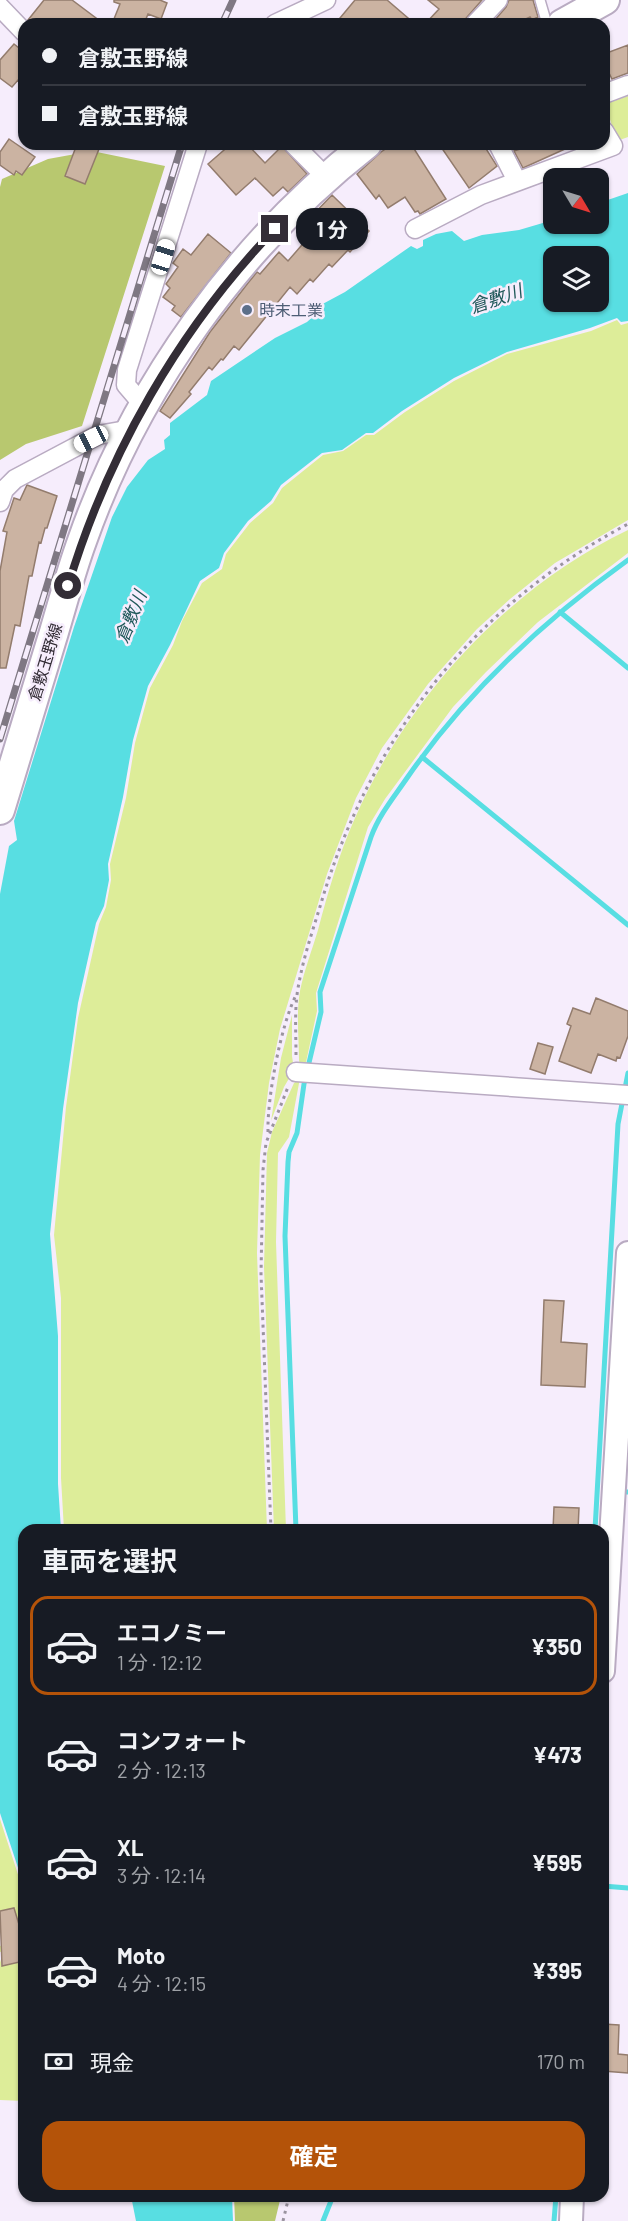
<!DOCTYPE html>
<html lang="ja">
<meta charset="utf-8">
<style>
body{margin:0;font-family:Barlow,"Noto Sans JP",sans-serif;background:#242831;color:#f1f3f6;height:100vh;display:flex;flex-direction:column;font-size:22px;white-space:nowrap}
*{box-sizing:border-box;margin:0}
p{font-size:20px;color:#9ea1a6}
.icon{flex:none;width:33px;height:33px;fill:none;stroke:currentColor;stroke-width:2;stroke-linecap:round;stroke-linejoin:round}
.map{position:relative;flex:1;overflow:hidden}
.drawer{position:absolute;left:18px;top:1524px;width:591px;height:678px;display:flex;flex-direction:column;background:#171b24;border-radius:18px;box-shadow:0 2px 4px #0004}
.drawer>*{flex:none}
.hud{position:absolute;left:18px;top:18px;width:592px;height:132px;border-radius:18px;box-shadow:0 2px 4px #0004;display:grid;align-content:center;height:132px;padding:0 24px;background:#171b24}
.needle{width:39px;rotate:128deg}
.buttons{position:absolute;left:543px;top:168px;display:grid;gap:12px}
.buttons a{display:grid;place-items:center;width:66px;height:66px;border-radius:12px;background:#171b24;box-shadow:0 2px 4px #0004;font-size:30px}
.end{position:absolute;width:27px;height:27px;margin:-14px;border:8px solid #332d36;background:#fff;box-shadow:0 0 0 3px #fff}
.from{border-radius:50%}
.bubble{position:absolute;height:42px;border-radius:18px;background:#171b24;box-shadow:0 2px 4px #0004;font-size:20px;font-weight:700;line-height:42px;text-align:center}
.car{position:absolute;width:18px;height:36px;margin:-18px -9px;border-radius:8px;box-shadow:0 0 4px 2px #0007;background:linear-gradient(#fff 24%,#345 0 40%,#fff 0 76%,#345 0 86%,#fff 0)}
.hud b{display:flex;align-items:center;gap:21px;height:57px;font-size:22px}
.hud b+b{border-top:2px solid #363941}
.hud i{width:15px;height:15px;background:#f1f3f6}
ul{padding:0;list-style:none}
li{display:flex;align-items:center;gap:18px;height:99px;margin:0 12px 9px;padding:0 12px;border:3px solid transparent;border-radius:18px}
li div{flex:1}
li b{display:block;font-size:22px}
li em{font-style:normal;font-weight:700}
li.active{border-color:#b45309}
li>.icon{width:54px;height:54px;stroke-width:1.5}
h2{padding:0 24px;font-size:27px;line-height:72px}
.pay{display:flex;align-items:center;gap:15px;height:66px;padding:0 24px;font-size:22px}
.pay p{margin-inline-start:auto}
.action{display:flex;gap:12px;margin-top:auto;padding:12px 24px}
.action a{flex:1;height:69px;border-radius:18px;background:#b45309;color:#fff;font-size:24px;font-weight:700;line-height:69px;text-align:center}
.map>svg:first-child{display:block}
</style>
<div class="map">
<svg width="628" height="2221" viewBox="0 0 628 2221">
<rect width="100%" height="100%" fill="#f6edfc"/>
<path fill="#dded99" d="M 628,96 L 628,137 L 617,141 L 605,104 Z
M 617,320 L 621,325 L 628,323 L 628,520 L 555,563 L 510,599 L 477,629 L 428,684 L 382,748 L 356,798 L 327,874 L 280,1029 L 269,1083 L 260,1155 L 257,1253 L 267,1530 L 64,1530 L 61,1478 L 61,1298 L 54,1235 L 66,1107 L 78,1018 L 99,924 L 106,907 L 111,880 L 110,864 L 126,798 L 135,743 L 150,688 L 173,645 L 182,621 L 202,583 L 222,569 L 226,554 L 250,523 L 273,503 L 282,488 L 323,455 L 343,451 L 366,435 L 374,435 L 405,412 L 454,381 L 507,354 L 591,331 Z
M 628,530 L 628,553 L 538,622 L 486,672 L 453,707 L 385,799 L 368,827 L 316,993 L 317,1011 L 305,1067 L 300,1066 L 299,1060 C 299,1038 296,1013 300,991 C 304,971 312,950 318,930 C 328,892 339,854 355,818 C 409,695 508,588 628,530 Z
M 292,1015 L 292,1056 L 294,1070 L 284,1087 L 271,1121 L 281,1058 Z
M 300,1078 L 289,1137 L 278,1153 L 276,1242 L 286,1530 L 274,1530 L 264,1267 L 267,1153 L 272,1132 L 294,1083 Z
M 0,1819 L 24,1893 L 24,1946 L 0,1952 L 0,1946 L 24,1940 L 21,1927 L 0,1932 L 0,1926 L 17,1921 L 14,1908 L 0,1911 Z
M 0,1959 L 2,1966 L 24,1961 L 24,2101 L 0,2100 Z"/>
<path fill="#b8c86f" d="M 92,151 L 165,166 L 82,426 L 26,444 L 0,460 L 0,187 L 2,179 L 48,159 Z
M 234,2196 L 281,2196 L 275,2221 L 235,2221 Z"/>
<path fill="#58dee2" fill-rule="evenodd" d="M 628,193 L 628,321 L 621,322 L 617,318 L 590,328 L 507,352 L 454,378 L 402,411 L 373,433 L 366,433 L 342,450 L 322,453 L 281,485 L 271,501 L 248,521 L 224,553 L 219,568 L 200,581 L 170,645 L 148,686 L 133,740 L 123,797 L 108,864 L 109,880 L 104,906 L 96,923 L 78,1003 L 63,1109 L 50,1234 L 58,1336 L 58,1484 L 61,1530 L 24,1530 L 24,1886 L 0,1813 L 0,894 L 9,846 L 17,840 L 14,821 L 74,627 L 112,517 L 127,487 L 148,460 L 165,449 L 164,440 L 170,435 L 170,423 L 207,395 L 211,381 L 275,338 L 307,322 L 316,314 L 317,307 L 345,292 L 411,246 L 417,249 L 423,246 L 423,240 L 436,234 L 452,231 L 464,241 L 482,235 L 519,230 L 553,220 L 554,224 L 598,224 L 599,203 ZM 554,256 L 598,256 L 598,302 L 554,302 Z
M 131,2196 L 232,2196 L 233,2221 L 136,2221 Z"/>
<g fill="none" stroke-linecap="round" stroke-linejoin="round">
<path stroke="#58dee2" stroke-width="5" d="M 560,612 L 628,668
M 422,757 L 628,925
M 626,1492 L 628,1492
M 296,1530 L 285,1236 L 288,1162 L 289,1152 L 297,1133 L 304,1084 L 321,1012 L 320,992 L 371,837 C 379,815 394,797 407,778 C 466,693 543,621 628,560
M 595,1530 L 618,1124 L 628,1073
M 603,1886 L 628,1888
M 323,2221 L 333,2196
M 554,2221 L 556,2196"/>
</g>
<path fill="#cbb3a2" stroke="#937c6d" stroke-width="1.5" d="M 44,0 L 72,0 L 104,24 L 32,24 L 28,20 Z
M 114,0 L 160,0 L 167,3 L 161,19 L 148,14 L 144,24 L 112,24 L 120,4 L 114,2 Z
M 355,0 L 387,0 L 415,24 L 335,24 Z
M 428,0 L 482,0 L 461,24 L 425,24 L 439,9 Z
M 509,0 L 533,0 L 538,17 L 532,20 L 530,17 L 515,24 L 496,24 L 494,21 L 506,7 Z
M 14,44 L 24,52 L 24,86 L 18,80 L 12,87 L 0,78 L 0,60 Z
M 628,45 L 628,73 L 612,79 L 604,63 L 604,54 Z
M 9,139 L 35,157 L 22,175 L 16,171 L 14,175 L 0,165 L 0,152 Z
M 77,144 L 101,144 L 85,184 L 65,176 Z
M 231,144 L 247,144 L 265,163 L 282,146 L 307,174 L 288,192 L 283,187 L 273,196 L 255,178 L 236,195 L 208,164 Z
M 393,144 L 411,144 L 446,199 L 420,214 L 418,211 L 415,212 L 405,197 L 388,208 L 379,195 L 376,199 L 357,174 L 381,152 Z
M 439,144 L 483,144 L 497,166 L 469,188 Z
M 518,144 L 576,144 L 523,168 L 514,151 L 520,149 Z
M 332,195 L 369,231 L 350,252 L 348,250 L 332,267 L 329,264 L 313,282 L 310,279 L 297,294 L 290,287 L 239,350 L 234,346 L 223,360 L 221,359 L 212,370 L 209,367 L 189,392 L 191,394 L 170,418 L 160,411 L 210,332 L 248,283 L 257,272 L 260,274 L 279,252 L 288,261 L 314,231 L 305,223 Z
M 208,234 L 231,253 L 181,317 L 172,310 L 175,306 L 163,297 L 170,288 L 166,284 L 178,267 L 173,263 L 183,249 L 191,255 Z
M 27,485 L 57,496 L 47,528 L 45,528 L 41,543 L 39,542 L 32,576 L 29,576 L 20,626 L 15,625 L 6,668 L 0,668 L 0,571 L 7,532 L 3,531 L 14,498 L 20,500 Z
M 596,998 L 628,1011 L 628,1036 L 620,1058 L 617,1057 L 616,1061 L 598,1054 L 591,1073 L 559,1061 L 571,1026 L 567,1024 L 573,1008 L 590,1014 Z
M 538,1043 L 553,1047 L 545,1074 L 530,1069 Z
M 544,1300 L 564,1301 L 561,1342 L 587,1344 L 585,1387 L 541,1385 Z
M 554,1507 L 579,1508 L 578,1530 L 553,1530 Z
M 14,1908 L 24,1941 L 24,1961 L 2,1966 L 0,1911 Z
M 603,2024 L 619,2025 L 618,2054 L 628,2055 L 628,2073 L 603,2071 Z"/>
<g fill="none" stroke-linecap="round" stroke-linejoin="round">
<g stroke="#b9abc2" stroke-width="12">
<path id="service" d="M 540,0 L 547,24"/>
</g>
<g stroke="#b9abc2" stroke-width="21">
<path id="minor" d="M 0,7 L 24,32
M 275,24 L 326,0
M 475,24 L 498,0
M 604,94 L 628,85
M 293,144 L 327,178
M 498,144 L 517,181
M 415,229 L 481,195 L 613,146 L 604,131
M 144,406 L 126,385 L 127,370 L 198,144
M 0,502 L 4,490 L 15,479 L 98,435 L 132,429
M 296,1072 L 628,1095"/>
</g>
<g stroke="#b9abc2" stroke-width="26">
<path id="tertiary" d="M 603,1671 L 628,1253
M 571,2221 L 572,2196"/>
</g>
<g stroke="#b9abc2" stroke-width="32">
<path id="primary" d="M 562,24 L 605,0
M 0,810 C 18,751 36,691 54,632 C 63,602 71,571 82,541 C 136,387 239,244 367,144"/>
</g>
<path stroke="#9a939f" stroke-width="3" stroke-dasharray="3 4.5" stroke-linecap="butt" d="M 296,1055 C 296,1031 294,1006 299,983 C 304,955 314,927 322,900 C 372,735 475,605 628,524
M 268,1132 C 267,1098 281,1025 296,995
M 271,1530 L 261,1274 L 263,1170 L 266,1143 L 288,1087
M 283,2221 L 289,2196"/>
<use href="#service" stroke="#fff" stroke-width="9"/>
<use href="#minor" stroke="#fff" stroke-width="18"/>
<use href="#tertiary" stroke="#fff" stroke-width="22"/>
<use href="#primary" stroke="#fff" stroke-width="28"/>
<g stroke="#7f7883" stroke-width="7">
<path id="rail" d="M 222,24 L 233,0
M 0,739 L 182,144"/>
</g>
<use href="#rail" stroke="#f6edfc" stroke-width="4.5" stroke-dasharray="14" stroke-linecap="butt"/>
</g>
<g fill="none" stroke-linecap="round" stroke-linejoin="round">
<path stroke="#332d36" stroke-width="8" d="M 68,586 C 108,453 179,329 275,229"/>
</g>
<circle fill="#5c6f8a" stroke="#f6edfc" stroke-width="2" cx="247" cy="310" r="6"/>
<g text-anchor="middle" stroke-width="5" stroke-linejoin="round" paint-order="stroke">
<g font-size="16" fill="#4e5e75" stroke="#f6edfc" text-anchor="start">
<text x="259" y="316">時末工業</text>
</g>
<g font-size="16" fill="#332d36" stroke="#f6edfc">
<text transform="translate(45 662) rotate(-73)" y="6">倉敷玉野線</text>
</g>
<g font-size="18" font-style="italic" fill="#20595a" stroke="#f6edfc">
<text transform="translate(496 299) rotate(-19)" y="6">倉敷川</text>
<text transform="translate(131 617) rotate(-68)" y="6">倉敷川</text>
</g>
</g>
</svg>
<div class="buttons">
<a><svg class="needle" viewBox="-14 -14 28 28"><path d="M0-13l5 13h-10z" fill="#e53935"/><path d="M0 13l5-13h-10z" fill="#9ea1a6"/></svg></a>
<a><svg class="icon" aria-label="layers" viewBox="0 0 24 24"><path d="M12 4l9 5-9 5-9-5zM3 14l9 5 9-5"/></svg></a>
</div>
<i class="end from" style="left:68px;top:586px"></i>
<i class="end" style="left:275px;top:229px"></i>
<div class="bubble" style="left:296px;top:208px;width:72px">1 分</div>
<i class="car" style="left:163px;top:257px;rotate:17deg"></i>
<i class="car" style="left:91px;top:439px;rotate:243deg"></i>
<div class="hud">
<b><i class="from"></i>倉敷玉野線</b>
<b><i></i>倉敷玉野線</b>
</div>
<section class="drawer">
<h2>車両を選択</h2>
<ul>
<li class="active"><svg class="icon" aria-label="car" viewBox="0 0 24 24"><path d="M5 17H2v-5l4-1 3-4h7l3 4 3 1v5h-3M9 17h6M6 11h13"/><circle cx="7" cy="17" r="2"/><circle cx="17" cy="17" r="2"/></svg><div><b>エコノミー</b><p>1 分 · 12:12</p></div><em>¥350</em></li>
<li><svg class="icon" aria-label="car" viewBox="0 0 24 24"><path d="M5 17H2v-5l4-1 3-4h7l3 4 3 1v5h-3M9 17h6M6 11h13"/><circle cx="7" cy="17" r="2"/><circle cx="17" cy="17" r="2"/></svg><div><b>コンフォート</b><p>2 分 · 12:13</p></div><em>¥473</em></li>
<li><svg class="icon" aria-label="car" viewBox="0 0 24 24"><path d="M5 17H2v-5l4-1 3-4h7l3 4 3 1v5h-3M9 17h6M6 11h13"/><circle cx="7" cy="17" r="2"/><circle cx="17" cy="17" r="2"/></svg><div><b>XL</b><p>3 分 · 12:14</p></div><em>¥595</em></li>
<li><svg class="icon" aria-label="car" viewBox="0 0 24 24"><path d="M5 17H2v-5l4-1 3-4h7l3 4 3 1v5h-3M9 17h6M6 11h13"/><circle cx="7" cy="17" r="2"/><circle cx="17" cy="17" r="2"/></svg><div><b>Moto</b><p>4 分 · 12:15</p></div><em>¥395</em></li>
</ul>
<div class="pay"><svg class="icon" aria-label="cash" viewBox="0 0 24 24"><path d="M3 7h18v10H3z"/><circle cx="12" cy="12" r="2"/></svg>現金<p>170 m</p></div>
<div class="action"><a>確定</a></div>
</section>
</div>
